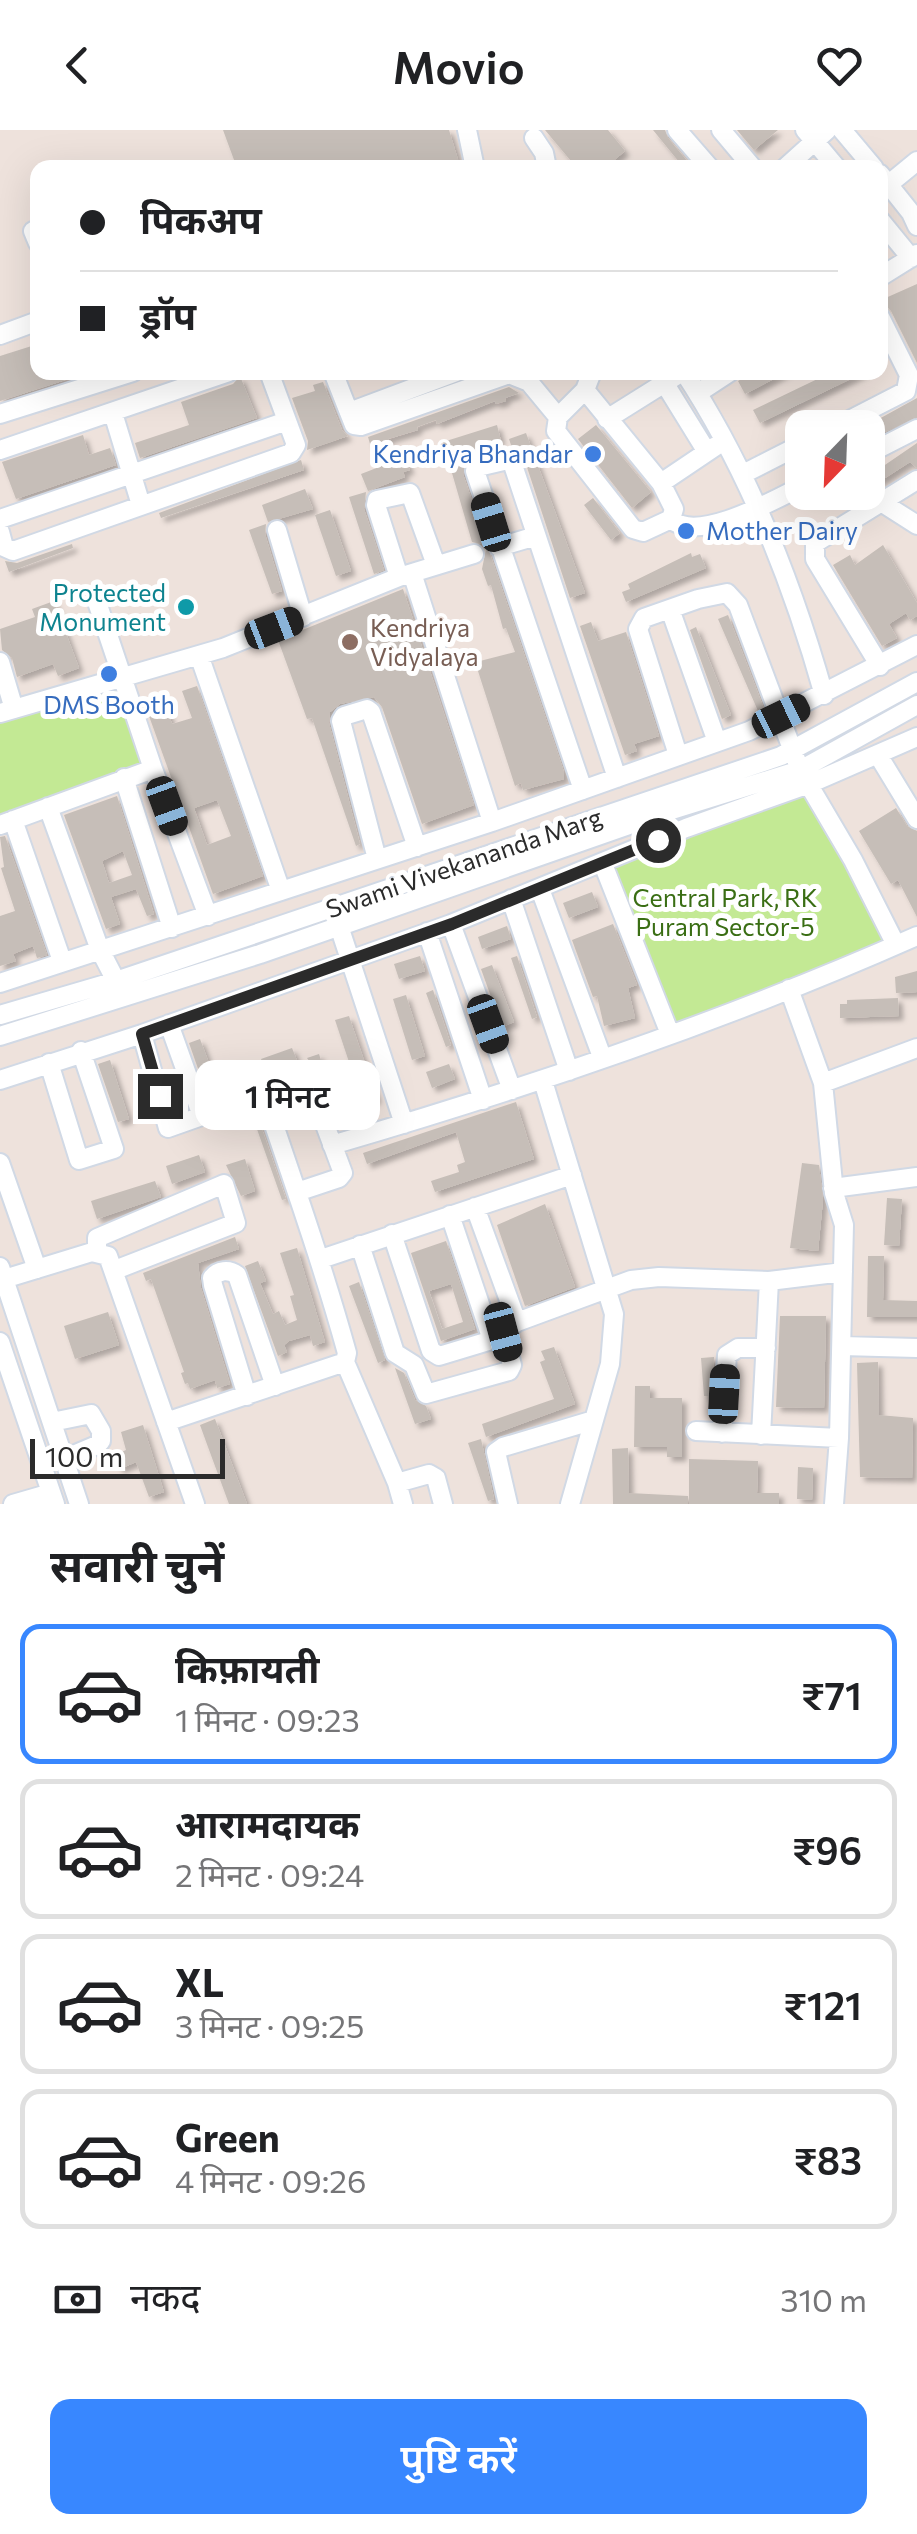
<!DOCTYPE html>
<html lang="hi">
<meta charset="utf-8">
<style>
body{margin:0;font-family:Commissioner,"Noto Sans Devanagari",sans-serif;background:#f6f6f6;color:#202124;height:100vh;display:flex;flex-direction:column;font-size:38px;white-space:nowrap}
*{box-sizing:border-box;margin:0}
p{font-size:32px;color:#757577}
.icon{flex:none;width:55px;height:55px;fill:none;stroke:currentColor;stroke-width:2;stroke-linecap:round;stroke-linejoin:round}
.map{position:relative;height:1374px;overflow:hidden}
.sheet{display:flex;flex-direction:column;background:#fff;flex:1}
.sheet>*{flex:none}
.guide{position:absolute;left:30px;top:30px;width:858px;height:220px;border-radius:20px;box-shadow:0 10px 40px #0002;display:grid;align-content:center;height:220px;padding:0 50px;background:#fff}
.needle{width:65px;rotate:203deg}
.buttons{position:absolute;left:785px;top:280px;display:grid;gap:20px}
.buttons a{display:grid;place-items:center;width:100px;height:100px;border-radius:20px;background:#fff;box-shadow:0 10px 40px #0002;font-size:50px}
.scale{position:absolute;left:30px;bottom:25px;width:195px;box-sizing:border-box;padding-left:10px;border:5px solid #2b2b2b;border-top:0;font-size:28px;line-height:35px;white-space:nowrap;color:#2b2b2b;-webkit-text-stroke:8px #fff;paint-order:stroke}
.end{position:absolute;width:45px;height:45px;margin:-22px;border:12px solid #2b2b2b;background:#fff;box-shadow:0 0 0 5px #fff}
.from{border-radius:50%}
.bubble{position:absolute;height:70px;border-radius:20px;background:#fff;box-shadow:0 10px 40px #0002;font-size:32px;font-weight:600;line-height:70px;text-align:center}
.car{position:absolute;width:30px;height:60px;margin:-30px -15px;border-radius:12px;box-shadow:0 0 8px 2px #0007;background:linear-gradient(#222 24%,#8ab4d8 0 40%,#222 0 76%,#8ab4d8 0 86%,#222 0)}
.guide b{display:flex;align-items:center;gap:35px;height:95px;font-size:38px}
.guide b+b{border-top:2px solid #e0e0e0}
.guide i{width:25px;height:25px;background:#202124}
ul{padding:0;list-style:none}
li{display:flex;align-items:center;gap:30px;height:140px;margin:0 20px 15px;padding:0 30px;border:5px solid #e0e0e0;border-radius:20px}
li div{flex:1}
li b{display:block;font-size:38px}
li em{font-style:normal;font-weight:600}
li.selected{border-color:#3887ff}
li>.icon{width:90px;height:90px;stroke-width:1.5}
h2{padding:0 50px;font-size:45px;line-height:120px}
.pay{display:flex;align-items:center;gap:25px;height:110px;padding:0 50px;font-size:38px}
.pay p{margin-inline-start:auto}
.primary-button{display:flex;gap:20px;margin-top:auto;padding:20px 50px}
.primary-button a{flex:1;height:115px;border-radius:20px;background:#3887ff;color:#fff;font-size:40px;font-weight:600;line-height:115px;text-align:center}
header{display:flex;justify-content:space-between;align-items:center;height:130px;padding:0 50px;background:#fff;font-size:45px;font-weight:600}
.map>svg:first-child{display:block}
</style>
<header><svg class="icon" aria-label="back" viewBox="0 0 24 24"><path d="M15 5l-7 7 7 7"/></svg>Movio<svg class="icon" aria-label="heart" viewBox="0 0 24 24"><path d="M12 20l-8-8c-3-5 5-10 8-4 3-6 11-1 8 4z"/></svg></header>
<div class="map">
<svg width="917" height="1374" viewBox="0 0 917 1374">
<defs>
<filter id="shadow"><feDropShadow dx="4.5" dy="4.5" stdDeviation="2.5" flood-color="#0004"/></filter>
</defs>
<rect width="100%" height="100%" fill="#eee2dc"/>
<path fill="#c3e994" d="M 122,552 L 153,639 L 0,695 L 0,585 Z
M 811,659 L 889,811 L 676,893 L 607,733 Z"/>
<path fill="#c6beb8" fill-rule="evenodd" filter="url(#shadow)" d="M 223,0 L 449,0 L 459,33 L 445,38 L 237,38 Z
M 545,0 L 608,0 L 625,21 L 605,38 L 563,38 L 571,31 Z
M 653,0 L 665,0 L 668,8 L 693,38 L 684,38 Z
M 737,0 L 778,0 L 754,20 Z
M 917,154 L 917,233 L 891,181 L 881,170 Z
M 38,214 L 38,242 L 84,244 L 0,271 L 0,226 Z
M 755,242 L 787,242 L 745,264 L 738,251 Z
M 832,242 L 865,242 L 760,293 L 753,280 Z
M 240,246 L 257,288 L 140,328 L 135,313 L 189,295 L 181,272 L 233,254 Z
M 323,252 L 342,300 L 348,306 L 307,320 L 308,311 L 292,268 L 315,261 L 313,255 Z
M 509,257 L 519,263 L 505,268 L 506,271 L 496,274 L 495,271 L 437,294 L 436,290 L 417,297 L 418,300 L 388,309 L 389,312 L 370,314 L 368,307 Z
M 917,268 L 917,287 L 868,310 L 868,295 Z
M 497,295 L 501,311 L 466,322 L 468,329 L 463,344 L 564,642 L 564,649 L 523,660 L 521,653 L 515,656 L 477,538 L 482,536 L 480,531 L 515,522 L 506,498 L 503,499 L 491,455 L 488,456 L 482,439 L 486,419 L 482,414 L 472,412 L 443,312 Z
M 596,295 L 651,362 L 632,378 L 578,309 Z
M 526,303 L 585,463 L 570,468 L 524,328 L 512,318 L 509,309 Z
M 83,305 L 89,325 L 110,318 L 116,335 L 16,369 L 2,332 Z
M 917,313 L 917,338 L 910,332 L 868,359 L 868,342 L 880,335 L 882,337 Z
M 405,327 L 410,340 L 403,342 L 405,347 L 368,361 L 361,344 Z
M 301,330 L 304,340 L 161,388 L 159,383 Z
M 305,359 L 313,379 L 268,392 L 262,375 Z
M 366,362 L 364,379 L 384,440 L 374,444 L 349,367 Z
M 593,368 L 620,403 L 611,410 L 584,375 Z
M 330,380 L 351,441 L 336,446 L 315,385 Z
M 266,394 L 265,404 L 282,461 L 272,464 L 249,400 Z
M 72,414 L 73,418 L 9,442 L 5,431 L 17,433 Z
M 883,415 L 917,473 L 917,486 L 910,490 L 906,483 L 889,494 L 897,508 L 882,516 L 833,435 L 850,425 L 855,435 Z
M 691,423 L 692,427 L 700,424 L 706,438 L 626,472 L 622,462 L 630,459 L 628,454 Z
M 403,459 L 474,675 L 422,694 L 382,577 L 374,567 L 340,574 L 330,582 L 329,593 L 360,714 L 356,716 L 312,588 L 307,589 L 278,510 Z
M 54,471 L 79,538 L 58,546 L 53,534 L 17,547 L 12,528 L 2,520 L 0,499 L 35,487 L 32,479 Z
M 728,485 L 764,579 L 758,581 L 718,489 Z
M 591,492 L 598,511 L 626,502 L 659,606 L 634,614 L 637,621 L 625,625 L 580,496 Z
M 696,497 L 731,585 L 722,589 L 690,500 Z
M 197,556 L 263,746 L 213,764 L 144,572 L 162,565 L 172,594 L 192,588 L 182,561 ZM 217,670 L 231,706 L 207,715 L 194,678 Z
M 117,666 L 154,784 L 147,786 L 136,759 L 111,767 L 120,794 L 106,799 L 64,685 ZM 123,721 L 132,745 L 109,753 L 102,731 Z
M 896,678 L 907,696 L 917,701 L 917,787 L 898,750 L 891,754 L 859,701 Z
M 5,706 L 47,825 L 37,828 L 33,816 L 13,824 L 16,831 L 0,836 L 0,786 L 15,781 L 1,738 L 4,737 L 0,707 Z
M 592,762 L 598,777 L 569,788 L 563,773 Z
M 613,794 L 637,855 L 628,858 L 635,888 L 604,896 L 597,866 L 593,867 L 572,810 Z
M 507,796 L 511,809 L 482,819 L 478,807 Z
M 420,826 L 425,841 L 399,849 L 394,834 Z
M 517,826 L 537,887 L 532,889 L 511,828 Z
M 492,835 L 514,892 L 502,897 L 481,839 Z
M 917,841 L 917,862 L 896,863 L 895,847 Z
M 433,860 L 451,915 L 446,917 L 426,863 Z
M 406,865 L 425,926 L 412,930 L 393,869 Z
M 898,868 L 899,886 L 840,888 L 840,874 L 847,874 L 847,870 Z
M 349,886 L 377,969 L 363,974 L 335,890 Z
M 200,909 L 219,960 L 207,964 L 189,913 Z
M 292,918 L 298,933 L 265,939 L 261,929 Z
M 319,924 L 337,983 L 334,984 L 321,948 L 307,928 Z
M 110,930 L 129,989 L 118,992 L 98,934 Z
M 449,934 L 455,949 L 432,958 L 426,942 Z
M 252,947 L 249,961 L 286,1069 L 282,1070 L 240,951 Z
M 516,972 L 534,1029 L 435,1062 L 431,1051 L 459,1042 L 457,1035 L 465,1032 L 456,1002 L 367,1034 L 363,1023 Z
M 199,1025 L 205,1042 L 172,1054 L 166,1036 Z
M 245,1029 L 255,1061 L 241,1066 L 226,1035 Z
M 802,1033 L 819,1035 L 823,1070 L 818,1121 L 790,1118 Z
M 155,1051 L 161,1067 L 97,1089 L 91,1071 Z
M 887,1068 L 902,1069 L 899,1116 L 884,1115 Z
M 545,1074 L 575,1157 L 525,1176 L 497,1095 Z
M 235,1107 L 239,1119 L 198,1133 L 201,1158 L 230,1254 L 217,1258 L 215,1250 L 190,1259 L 188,1253 L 185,1254 L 181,1243 L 184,1242 L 151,1149 L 146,1151 L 143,1143 Z
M 446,1111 L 475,1199 L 441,1211 L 411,1123 ZM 451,1154 L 463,1192 L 442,1199 L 429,1161 Z
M 297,1118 L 325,1212 L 313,1216 L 310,1205 L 289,1211 L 284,1215 L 287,1222 L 278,1226 L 245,1136 L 258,1131 L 266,1151 L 260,1153 L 273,1184 L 279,1181 L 285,1195 L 297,1190 L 290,1166 L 294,1165 L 280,1123 Z
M 868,1126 L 884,1126 L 883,1170 L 917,1171 L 917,1187 L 867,1187 Z
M 359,1152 L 385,1230 L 378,1233 L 349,1156 Z
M 108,1182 L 119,1215 L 75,1229 L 64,1196 Z
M 780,1186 L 826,1186 L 824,1278 L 776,1277 Z
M 554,1217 L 575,1274 L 486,1307 L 482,1294 L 554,1269 L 540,1232 L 545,1230 L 541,1221 Z
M 714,1227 L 712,1266 L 704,1266 L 701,1228 Z
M 878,1232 L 879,1285 L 913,1288 L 912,1348 L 860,1347 L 857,1233 Z
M 395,1238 L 404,1243 L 415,1270 L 426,1276 L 431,1289 L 415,1294 Z
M 635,1256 L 650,1256 L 650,1268 L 682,1268 L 682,1327 L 667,1327 L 667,1317 L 634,1317 Z
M 215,1289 L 247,1374 L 229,1374 L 208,1317 L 200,1295 Z
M 143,1295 L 164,1362 L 149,1367 L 136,1332 L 120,1339 L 112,1326 L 126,1320 L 121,1302 Z
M 481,1309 L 494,1369 L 488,1371 L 468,1313 Z
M 628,1318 L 629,1363 L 688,1366 L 688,1374 L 613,1374 L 612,1319 Z
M 689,1329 L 758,1331 L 757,1363 L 779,1363 L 779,1374 L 689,1374 Z
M 798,1337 L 813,1338 L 812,1370 L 797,1369 Z"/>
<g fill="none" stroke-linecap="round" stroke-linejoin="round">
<g stroke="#d1d9e5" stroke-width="22">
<path id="minor" d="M 467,0 L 475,38
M 677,0 L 710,38
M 721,0 L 753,38
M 805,0 L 837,38
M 842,0 L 874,38
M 534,8 L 544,23 L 547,38
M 785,38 L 827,0
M 880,44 L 911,83 L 917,96
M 889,54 L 917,31
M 880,90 L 911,128
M 33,101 L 38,113
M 880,147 L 917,124
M 0,205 L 38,191
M 333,242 L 348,280 L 352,281 L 456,242
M 684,242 C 747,338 793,455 824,565
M 665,254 L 707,322
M 585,260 L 661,353 L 674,379 L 671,389 L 643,402 L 633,399 L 556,301 L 558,287 L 585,260 L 592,242
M 698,263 L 730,242
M 348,280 L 354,295 L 361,296 L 509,244 L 529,252 L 558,287
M 113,283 L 141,375
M 0,284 L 133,242
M 607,289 L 682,242
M 834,298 L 906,261 L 909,245 L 880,187
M 0,320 L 229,242
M 868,324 L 917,299
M 743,344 L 802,314
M 661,353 L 716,316
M 881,372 L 917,395
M 0,389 L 287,291
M 671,389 C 697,414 774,370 802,356
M 277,400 L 303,487
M 0,402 L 4,417 L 13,421 L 291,323 L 296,315 L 269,242
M 499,417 L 536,406
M 412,443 L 492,692
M 399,447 L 376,375 L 377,370 L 410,363 L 436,435
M 670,479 L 717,612
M 199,525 L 281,761
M 0,532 L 14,579
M 880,536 L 815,429 L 815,413 L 917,350
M 0,583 L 223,518 L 399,447 L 474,424
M 678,625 L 638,499 L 644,488 L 698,469 L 727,463 L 738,475 L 800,640 L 853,730 L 896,815
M 878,625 L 917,689
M 153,639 L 208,786
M 124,648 L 172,798
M 583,660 L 475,341 L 478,337 L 508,330 L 512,332 L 617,648
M 48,677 L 100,820 L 116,851
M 13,690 L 62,831
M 0,695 L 153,639 L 96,469
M 377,729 L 341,591 L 344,586 L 367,579 L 371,582 L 417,717
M 603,734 L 670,904
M 540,759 L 602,927
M 511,769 L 569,941
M 451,794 L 512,960
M 339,796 L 404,994
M 427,802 L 483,970
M 0,853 L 492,692 L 749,601 L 917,515
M 789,859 L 823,953 L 834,1063 L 844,1095 L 839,1308 L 834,1374
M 0,885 L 116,851 L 781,626 L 917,552
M 142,904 L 168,998 L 202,986 L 169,894
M 0,906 L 260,824 L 672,680 L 800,640 L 917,575
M 49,933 L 79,1030 L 114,1019 L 81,921
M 0,950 L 142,904 L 451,794 L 686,698 L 809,654 L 917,607
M 543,951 L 614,1184 L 610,1234 L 570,1374
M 823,953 L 917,918
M 332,1015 C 531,957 728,890 917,806
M 0,1033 L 37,1139
M 833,1058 L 917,1047
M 475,1077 L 517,1192
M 450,1085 L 492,1210
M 392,1104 L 431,1221 L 439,1226 L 492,1210 L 517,1192 L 631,1150 L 659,1147 L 769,1151 L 843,1142
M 360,1115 L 395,1223 L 414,1235 L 426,1264 L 509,1241 L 512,1235 L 503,1202
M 97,1122 L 97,1108 L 224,1054 L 236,1093 L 115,1140
M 321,1129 L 572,1045
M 0,1137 L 79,1374
M 4,1149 L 92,1122 L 108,1126 L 195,1374
M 0,1212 L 55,1374
M 842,1216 L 917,1218
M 345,1232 L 397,1353
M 247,1266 L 213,1155 L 212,1148 C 218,1140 229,1139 237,1145 L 275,1256
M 52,1292 L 91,1284 L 101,1301 L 101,1311 L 97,1315 L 64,1329
M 166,1292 L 345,1232 L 347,1223 C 322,1133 291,1045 261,957 L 264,952 L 303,946 L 309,952 L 343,1043 L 339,1048 L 297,1062
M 696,1301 L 839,1308
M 722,1303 L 727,1225 L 738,1218 L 766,1218
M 761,1305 L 769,1151
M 13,1374 L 51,1363
M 403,1374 L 397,1353 L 429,1344 L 436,1348 L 443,1374
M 508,1374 L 496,1322 L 503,1317 L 594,1290"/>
</g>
<use href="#minor" stroke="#fff" stroke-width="18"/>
</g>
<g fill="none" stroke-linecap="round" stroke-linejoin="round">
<path stroke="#2b2b2b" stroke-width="12" d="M 160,966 L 142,904 L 452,794 L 658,710"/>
</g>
<g fill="#3f7fe0" stroke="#fff" stroke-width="4">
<circle cx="593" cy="324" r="10"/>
<circle cx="686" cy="401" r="10"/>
<circle cx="109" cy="544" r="10"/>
</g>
<circle fill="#0f9aa8" stroke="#fff" stroke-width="4" cx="186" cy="477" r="10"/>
<circle fill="#8d6e63" stroke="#fff" stroke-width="4" cx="350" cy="512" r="10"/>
<g text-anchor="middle" stroke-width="10" stroke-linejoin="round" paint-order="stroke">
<g font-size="25" fill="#366cbe" stroke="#fff" text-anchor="end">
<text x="573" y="333">Kendriya Bhandar</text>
<text x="706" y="410" text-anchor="start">Mother Dairy</text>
<text x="109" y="584" text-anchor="middle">DMS Booth</text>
</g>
<g font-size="25" fill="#0d838f" stroke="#fff" text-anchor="end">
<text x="166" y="472">Protected<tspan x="166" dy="29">Monument</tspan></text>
</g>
<g font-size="25" fill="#785e54" stroke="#fff" text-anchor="start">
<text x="370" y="507">Kendriya<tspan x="370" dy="29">Vidyalaya</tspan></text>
</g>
<g font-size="25" fill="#2b2b2b" stroke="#fff">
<text transform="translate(464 733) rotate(-19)" y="9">Swami Vivekananda Marg</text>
</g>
<g font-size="25" fill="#3a6e14" stroke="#fff">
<text x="725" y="777">Central Park, RK<tspan x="725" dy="29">Puram Sector-5</tspan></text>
</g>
</g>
</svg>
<div class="buttons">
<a><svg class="needle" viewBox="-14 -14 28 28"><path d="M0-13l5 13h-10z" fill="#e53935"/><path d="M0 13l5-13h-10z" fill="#757577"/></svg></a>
</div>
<div class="scale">100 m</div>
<i class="end from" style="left:658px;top:710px"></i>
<i class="end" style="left:160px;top:966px"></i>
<div class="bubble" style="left:195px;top:930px;width:185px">1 मिनट</div>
<i class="car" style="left:491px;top:392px;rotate:343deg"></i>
<i class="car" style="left:274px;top:498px;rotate:69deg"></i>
<i class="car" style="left:781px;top:586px;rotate:64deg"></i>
<i class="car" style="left:167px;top:676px;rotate:160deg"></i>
<i class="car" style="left:488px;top:894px;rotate:160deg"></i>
<i class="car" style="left:503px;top:1202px;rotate:165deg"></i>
<i class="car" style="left:724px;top:1264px;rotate:3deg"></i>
<div class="guide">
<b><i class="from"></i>पिकअप</b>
<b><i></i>ड्रॉप</b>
</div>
</div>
<section class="sheet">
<h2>सवारी चुनें</h2>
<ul>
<li class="selected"><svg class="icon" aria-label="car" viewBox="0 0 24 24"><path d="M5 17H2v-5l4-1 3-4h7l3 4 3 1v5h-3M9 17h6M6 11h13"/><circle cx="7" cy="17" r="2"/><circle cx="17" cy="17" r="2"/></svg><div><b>किफ़ायती</b><p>1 मिनट · 09:23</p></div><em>₹71</em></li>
<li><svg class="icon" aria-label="car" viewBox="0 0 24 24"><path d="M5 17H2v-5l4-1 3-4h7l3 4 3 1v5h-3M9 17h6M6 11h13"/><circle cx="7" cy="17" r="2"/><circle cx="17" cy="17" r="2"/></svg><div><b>आरामदायक</b><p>2 मिनट · 09:24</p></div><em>₹96</em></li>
<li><svg class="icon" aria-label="car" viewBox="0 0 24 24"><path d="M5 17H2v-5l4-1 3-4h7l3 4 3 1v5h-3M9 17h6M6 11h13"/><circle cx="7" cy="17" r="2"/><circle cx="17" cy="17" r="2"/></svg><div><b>XL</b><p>3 मिनट · 09:25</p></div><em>₹121</em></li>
<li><svg class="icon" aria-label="car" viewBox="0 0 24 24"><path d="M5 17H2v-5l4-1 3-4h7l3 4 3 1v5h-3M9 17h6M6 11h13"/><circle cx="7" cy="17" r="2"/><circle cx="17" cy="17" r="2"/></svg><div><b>Green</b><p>4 मिनट · 09:26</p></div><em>₹83</em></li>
</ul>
<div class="pay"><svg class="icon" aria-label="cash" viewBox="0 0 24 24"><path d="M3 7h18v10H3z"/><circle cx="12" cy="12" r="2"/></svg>नकद<p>310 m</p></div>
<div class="primary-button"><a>पुष्टि करें</a></div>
</section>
